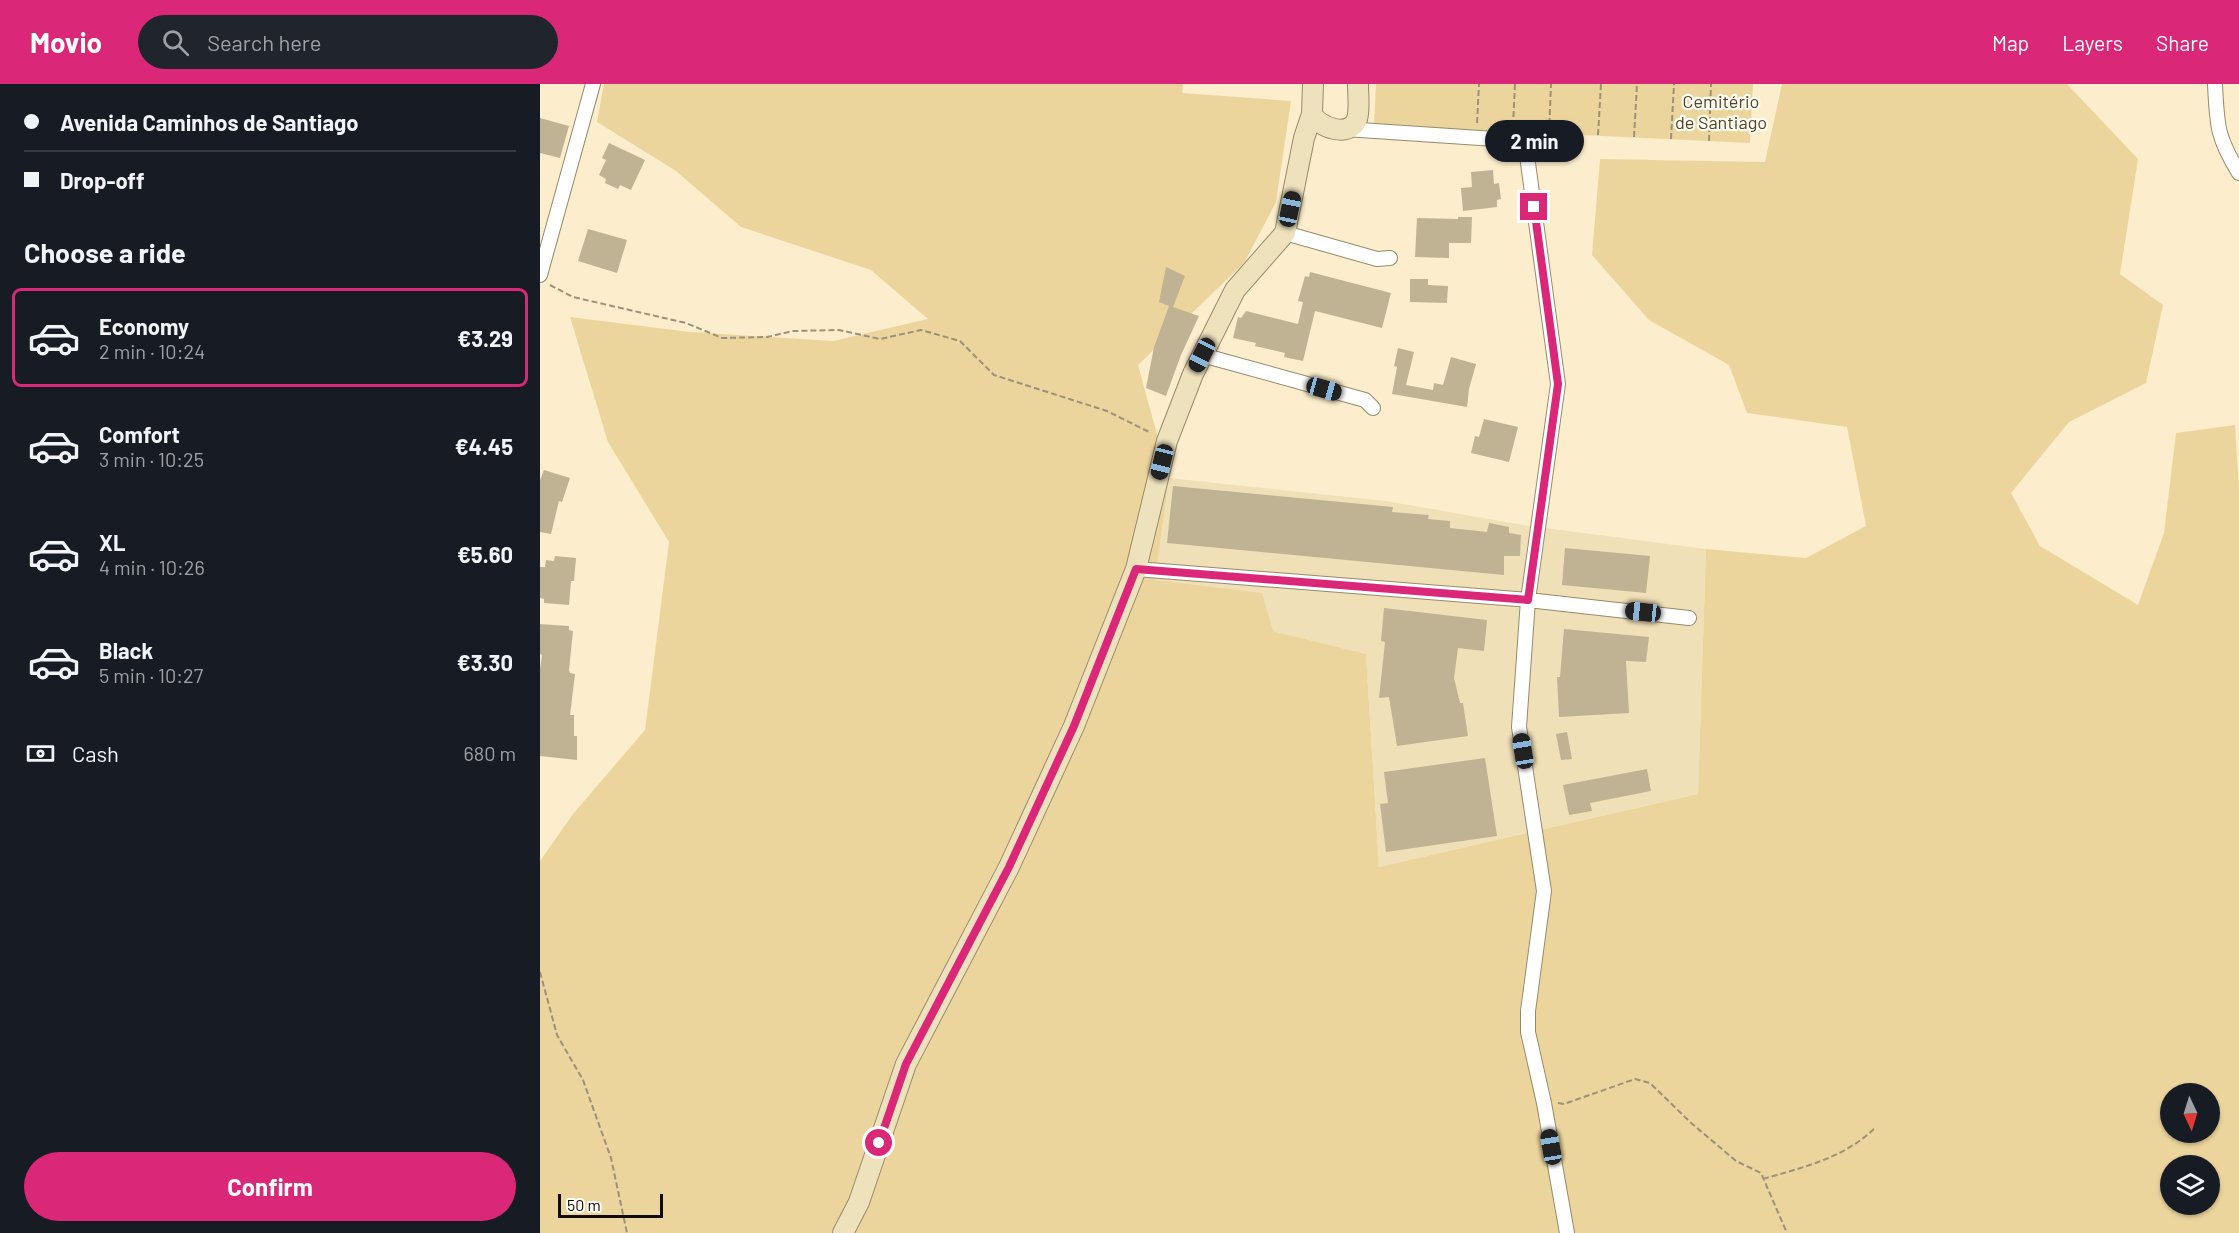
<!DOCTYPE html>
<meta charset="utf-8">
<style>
body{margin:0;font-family:Barlow,sans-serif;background:#20242c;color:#f1f3f6;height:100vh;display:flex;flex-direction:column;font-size:22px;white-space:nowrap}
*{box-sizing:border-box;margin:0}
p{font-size:20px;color:#9ea1a6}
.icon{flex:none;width:33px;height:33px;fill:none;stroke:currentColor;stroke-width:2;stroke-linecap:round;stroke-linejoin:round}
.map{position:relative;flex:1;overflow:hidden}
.details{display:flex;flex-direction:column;background:#171b24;width:540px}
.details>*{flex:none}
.hud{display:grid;align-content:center;height:132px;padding:0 24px;background:#171b24}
.needle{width:39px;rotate:176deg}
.buttons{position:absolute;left:1620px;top:999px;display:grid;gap:12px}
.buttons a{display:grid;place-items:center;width:60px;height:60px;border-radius:50%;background:#171b24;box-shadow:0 2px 4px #0004;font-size:30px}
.scale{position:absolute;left:18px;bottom:15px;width:105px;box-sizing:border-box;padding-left:6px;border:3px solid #100c03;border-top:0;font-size:16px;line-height:21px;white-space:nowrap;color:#100c03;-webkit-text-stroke:4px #fffcf5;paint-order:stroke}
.end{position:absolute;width:27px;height:27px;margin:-14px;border:8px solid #db2777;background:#fff;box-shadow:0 0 0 3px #fff}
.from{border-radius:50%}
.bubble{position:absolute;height:42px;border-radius:21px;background:#171b24;box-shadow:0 2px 4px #0004;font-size:20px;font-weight:700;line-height:42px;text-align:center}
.car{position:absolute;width:18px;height:36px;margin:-18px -9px;border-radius:8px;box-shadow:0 0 4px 2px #0007;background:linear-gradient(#222 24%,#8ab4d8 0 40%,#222 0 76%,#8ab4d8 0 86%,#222 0)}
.hud b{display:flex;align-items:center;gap:21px;height:57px;font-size:22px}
.hud b+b{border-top:2px solid #363941}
.hud i{width:15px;height:15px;background:#f1f3f6}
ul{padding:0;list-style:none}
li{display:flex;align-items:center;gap:18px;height:99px;margin:0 12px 9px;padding:0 12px;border:3px solid transparent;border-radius:9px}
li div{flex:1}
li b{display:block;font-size:22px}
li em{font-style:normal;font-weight:700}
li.active{border-color:#db2777}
li>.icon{width:54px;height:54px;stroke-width:1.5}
h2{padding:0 24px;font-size:27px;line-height:72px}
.pay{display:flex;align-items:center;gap:15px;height:66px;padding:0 24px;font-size:22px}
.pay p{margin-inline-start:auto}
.button{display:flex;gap:12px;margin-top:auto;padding:12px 24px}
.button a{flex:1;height:69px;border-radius:36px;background:#db2777;color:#fff;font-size:24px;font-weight:700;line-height:69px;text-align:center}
header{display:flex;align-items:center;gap:36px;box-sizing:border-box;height:84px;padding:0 30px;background:#db2777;color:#fff}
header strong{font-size:28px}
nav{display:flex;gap:33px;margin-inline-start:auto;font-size:21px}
.search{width:420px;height:54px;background:#20242c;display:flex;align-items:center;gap:15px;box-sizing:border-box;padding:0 21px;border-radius:33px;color:#9ea1a6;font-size:22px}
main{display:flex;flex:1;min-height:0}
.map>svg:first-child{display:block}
</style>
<header>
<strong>Movio</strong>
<div class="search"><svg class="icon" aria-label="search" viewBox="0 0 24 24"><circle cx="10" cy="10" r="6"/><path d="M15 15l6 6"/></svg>Search here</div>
<nav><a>Map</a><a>Layers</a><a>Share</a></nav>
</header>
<main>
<section class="details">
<div class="hud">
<b><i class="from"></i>Avenida Caminhos de Santiago</b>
<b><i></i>Drop-off</b>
</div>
<h2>Choose a ride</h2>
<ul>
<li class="active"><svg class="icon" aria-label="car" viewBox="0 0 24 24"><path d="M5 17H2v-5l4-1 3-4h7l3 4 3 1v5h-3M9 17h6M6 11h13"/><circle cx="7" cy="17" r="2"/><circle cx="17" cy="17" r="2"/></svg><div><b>Economy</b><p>2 min · 10:24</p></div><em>€3.29</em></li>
<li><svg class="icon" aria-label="car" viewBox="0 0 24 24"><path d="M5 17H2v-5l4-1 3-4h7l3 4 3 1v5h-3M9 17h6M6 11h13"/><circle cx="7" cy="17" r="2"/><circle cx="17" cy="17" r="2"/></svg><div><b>Comfort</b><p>3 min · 10:25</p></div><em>€4.45</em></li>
<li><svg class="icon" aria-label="car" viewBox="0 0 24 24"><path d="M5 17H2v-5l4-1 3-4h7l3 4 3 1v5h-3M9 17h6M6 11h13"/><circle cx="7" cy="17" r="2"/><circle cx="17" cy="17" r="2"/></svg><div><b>XL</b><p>4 min · 10:26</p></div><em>€5.60</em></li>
<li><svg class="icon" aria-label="car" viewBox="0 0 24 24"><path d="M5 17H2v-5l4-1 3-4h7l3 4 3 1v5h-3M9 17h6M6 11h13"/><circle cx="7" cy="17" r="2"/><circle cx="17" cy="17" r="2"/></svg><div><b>Black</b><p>5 min · 10:27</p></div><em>€3.30</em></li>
</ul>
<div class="pay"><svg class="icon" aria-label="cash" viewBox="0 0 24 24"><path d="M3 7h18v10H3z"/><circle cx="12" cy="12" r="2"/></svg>Cash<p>680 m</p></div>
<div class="button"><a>Confirm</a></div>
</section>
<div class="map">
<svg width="1699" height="1149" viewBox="0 0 1699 1149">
<rect width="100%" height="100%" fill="#fceecc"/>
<path fill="#f0e0b8" d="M 629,394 L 846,417 L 983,441 L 1166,465 L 1158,710 L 839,783 L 826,570 L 733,547 L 615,496 Z"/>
<path fill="#ecd59d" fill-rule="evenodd" d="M 64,0 L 643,0 L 642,9 L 751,17 L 736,118 L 704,179 L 598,281 L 629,394 L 615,496 L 722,509 L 733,547 L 826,570 L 839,783 L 1158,710 L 1166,465 L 1266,474 L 1326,442 L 1307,343 L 1207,329 L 1189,281 L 1109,236 L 1052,171 L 1060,75 L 1225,78 L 1242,0 L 1527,0 L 1598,75 L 1580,190 L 1623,221 L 1606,299 L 1529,338 L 1471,409 L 1500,462 L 1598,521 L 1624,449 L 1636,349 L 1695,341 L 1699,405 L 1699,1149 L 0,1149 L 0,777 L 33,730 L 105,646 L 129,458 L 68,358 L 30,233 L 150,248 L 293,257 L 388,235 L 331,186 L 201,143 L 136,87 L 57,38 ZM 1630,1010 L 1670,1010 L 1670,1048 L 1630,1048 ZM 1630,1082 L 1670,1082 L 1670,1120 L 1630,1120 Z
M 836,0 L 1213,0 L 1210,59 L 834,41 Z"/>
<path fill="#c0b393" d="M 0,34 L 29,42 L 20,74 L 0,69 Z
M 69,59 L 105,76 L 91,106 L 80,101 L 78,105 L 65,99 L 66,95 L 59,91 L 66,76 L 62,74 Z
M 953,86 L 954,100 L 959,99 L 961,115 L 957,116 L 957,123 L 923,127 L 921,104 L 932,103 L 931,88 Z
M 918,133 L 932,133 L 931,159 L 909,159 L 909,174 L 875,173 L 877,134 L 918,135 Z
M 48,145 L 87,156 L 77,189 L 38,177 Z
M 626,183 L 645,192 L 633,223 L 659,232 L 641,271 L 626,312 L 606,304 L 614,263 L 629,222 L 619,218 Z
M 770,188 L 851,209 L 842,244 L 775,227 L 763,277 L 744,273 L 745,269 L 715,262 L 716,259 L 693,254 L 698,233 L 701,234 L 706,227 L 758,240 L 763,218 L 758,217 L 765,192 L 769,193 Z
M 870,195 L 888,195 L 888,201 L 908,202 L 907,219 L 870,218 Z
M 858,264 L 874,268 L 866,301 L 893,306 L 894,299 L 903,301 L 911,273 L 936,280 L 929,305 L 927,323 L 852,310 L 857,283 L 854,282 Z
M 944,335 L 978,343 L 969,378 L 931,369 L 935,352 L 939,353 Z
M 4,386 L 30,394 L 22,418 L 19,417 L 11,450 L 0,448 L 0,396 Z
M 633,402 L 853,423 L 852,428 L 889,431 L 888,435 L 910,437 L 910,444 L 947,448 L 949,439 L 969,443 L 969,449 L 981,451 L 980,472 L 964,472 L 964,491 L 627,459 Z
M 1025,464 L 1110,472 L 1106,509 L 1022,501 Z
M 15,472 L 36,474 L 34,497 L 31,497 L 29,521 L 4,519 L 4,515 L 0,514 L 0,483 L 5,483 L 6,476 L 14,477 Z
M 844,524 L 947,536 L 944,567 L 918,564 L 914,594 L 920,619 L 923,619 L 928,652 L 857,662 L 849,613 L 839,614 L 845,558 L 841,557 Z
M 0,540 L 29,542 L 29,546 L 33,547 L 29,586 L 30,589 L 35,590 L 30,631 L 34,631 L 34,652 L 37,652 L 37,676 L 0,672 L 0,585 L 2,571 L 0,570 Z
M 1024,545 L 1109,553 L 1106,578 L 1086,577 L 1089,629 L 1019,633 L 1017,593 L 1020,593 Z
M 1027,648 L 1032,675 L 1021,676 L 1016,650 Z
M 945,674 L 957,752 L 846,768 L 840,720 L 848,719 L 844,688 Z
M 1107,685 L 1111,707 L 1050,719 L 1052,727 L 1029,731 L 1023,701 Z"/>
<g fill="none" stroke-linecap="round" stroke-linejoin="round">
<g stroke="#978a6b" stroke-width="16">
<path id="street" d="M 1675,0 C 1677,42 1677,53 1699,89
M 805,45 L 985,57 L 1018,300 L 988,516 L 979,643 L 1004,807 L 988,927 L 988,948 L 1004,1019 L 1027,1149
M 745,149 L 837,175 L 850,174
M 0,191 L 53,0
M 662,271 L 825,316 L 833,324
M 596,485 L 988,516 L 1149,534"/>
</g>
<g stroke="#978a6b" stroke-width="22">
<path id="secondary" d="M 772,30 C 778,43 810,55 817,35 C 820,25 818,10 818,0
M 303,1149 L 319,1118 L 366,980 L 469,783 L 534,642 L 596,485 L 627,357 L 653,290 L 695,206 L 745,149 L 764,54 L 772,30 L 773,0"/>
</g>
<path stroke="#9b917a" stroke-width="2" stroke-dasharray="6 3" stroke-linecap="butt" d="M 937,39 L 939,0
M 973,42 L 975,0
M 1009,49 L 1011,0
M 1058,51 L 1061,0
M 1094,53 L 1097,0
M 1131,55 L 1134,0
M 1169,57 L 1171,0
M 10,201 L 33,213 L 146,239 L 182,254 L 227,253 L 253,247 L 299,246 L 340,255 L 381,246 L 420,257 L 454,291 L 567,327 L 611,349
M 0,888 L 17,951 L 43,996 L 71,1074 L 87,1149
M 1018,1019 L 1024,1020 L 1095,995 L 1110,999 L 1150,1038 L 1196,1077 L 1221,1089 L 1247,1149
M 1223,1095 C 1264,1083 1304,1074 1335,1044"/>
<use href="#street" stroke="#fff" stroke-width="14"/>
<use href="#secondary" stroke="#eee2bd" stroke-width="20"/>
</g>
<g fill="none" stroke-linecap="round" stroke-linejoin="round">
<path stroke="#db2777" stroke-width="8" d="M 339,1059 L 366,980 L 469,783 L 534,642 L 596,485 L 988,516 L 1018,300 L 994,123"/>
</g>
<g text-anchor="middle" stroke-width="4.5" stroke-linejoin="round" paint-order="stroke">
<g font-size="18" fill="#52441f" stroke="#fffcf5">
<text x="1181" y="24">Cemitério<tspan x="1181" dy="21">de Santiago</tspan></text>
</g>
</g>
</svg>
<div class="buttons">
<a><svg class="needle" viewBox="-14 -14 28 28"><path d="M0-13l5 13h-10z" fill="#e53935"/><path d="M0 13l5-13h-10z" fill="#9ea1a6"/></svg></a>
<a><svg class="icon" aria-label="layers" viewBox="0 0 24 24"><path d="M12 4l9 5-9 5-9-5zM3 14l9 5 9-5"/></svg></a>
</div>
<div class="scale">50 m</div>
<i class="end from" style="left:339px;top:1059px"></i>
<i class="end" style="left:994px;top:123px"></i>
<div class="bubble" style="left:945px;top:36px;width:99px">2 min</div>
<i class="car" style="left:750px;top:125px;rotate:12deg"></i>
<i class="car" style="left:662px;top:271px;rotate:207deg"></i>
<i class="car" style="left:784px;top:305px;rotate:106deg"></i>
<i class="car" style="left:622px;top:378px;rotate:194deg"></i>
<i class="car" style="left:1103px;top:528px;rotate:276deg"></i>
<i class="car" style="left:983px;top:667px;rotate:351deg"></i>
<i class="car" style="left:1011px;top:1063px;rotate:350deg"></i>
</div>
</main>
